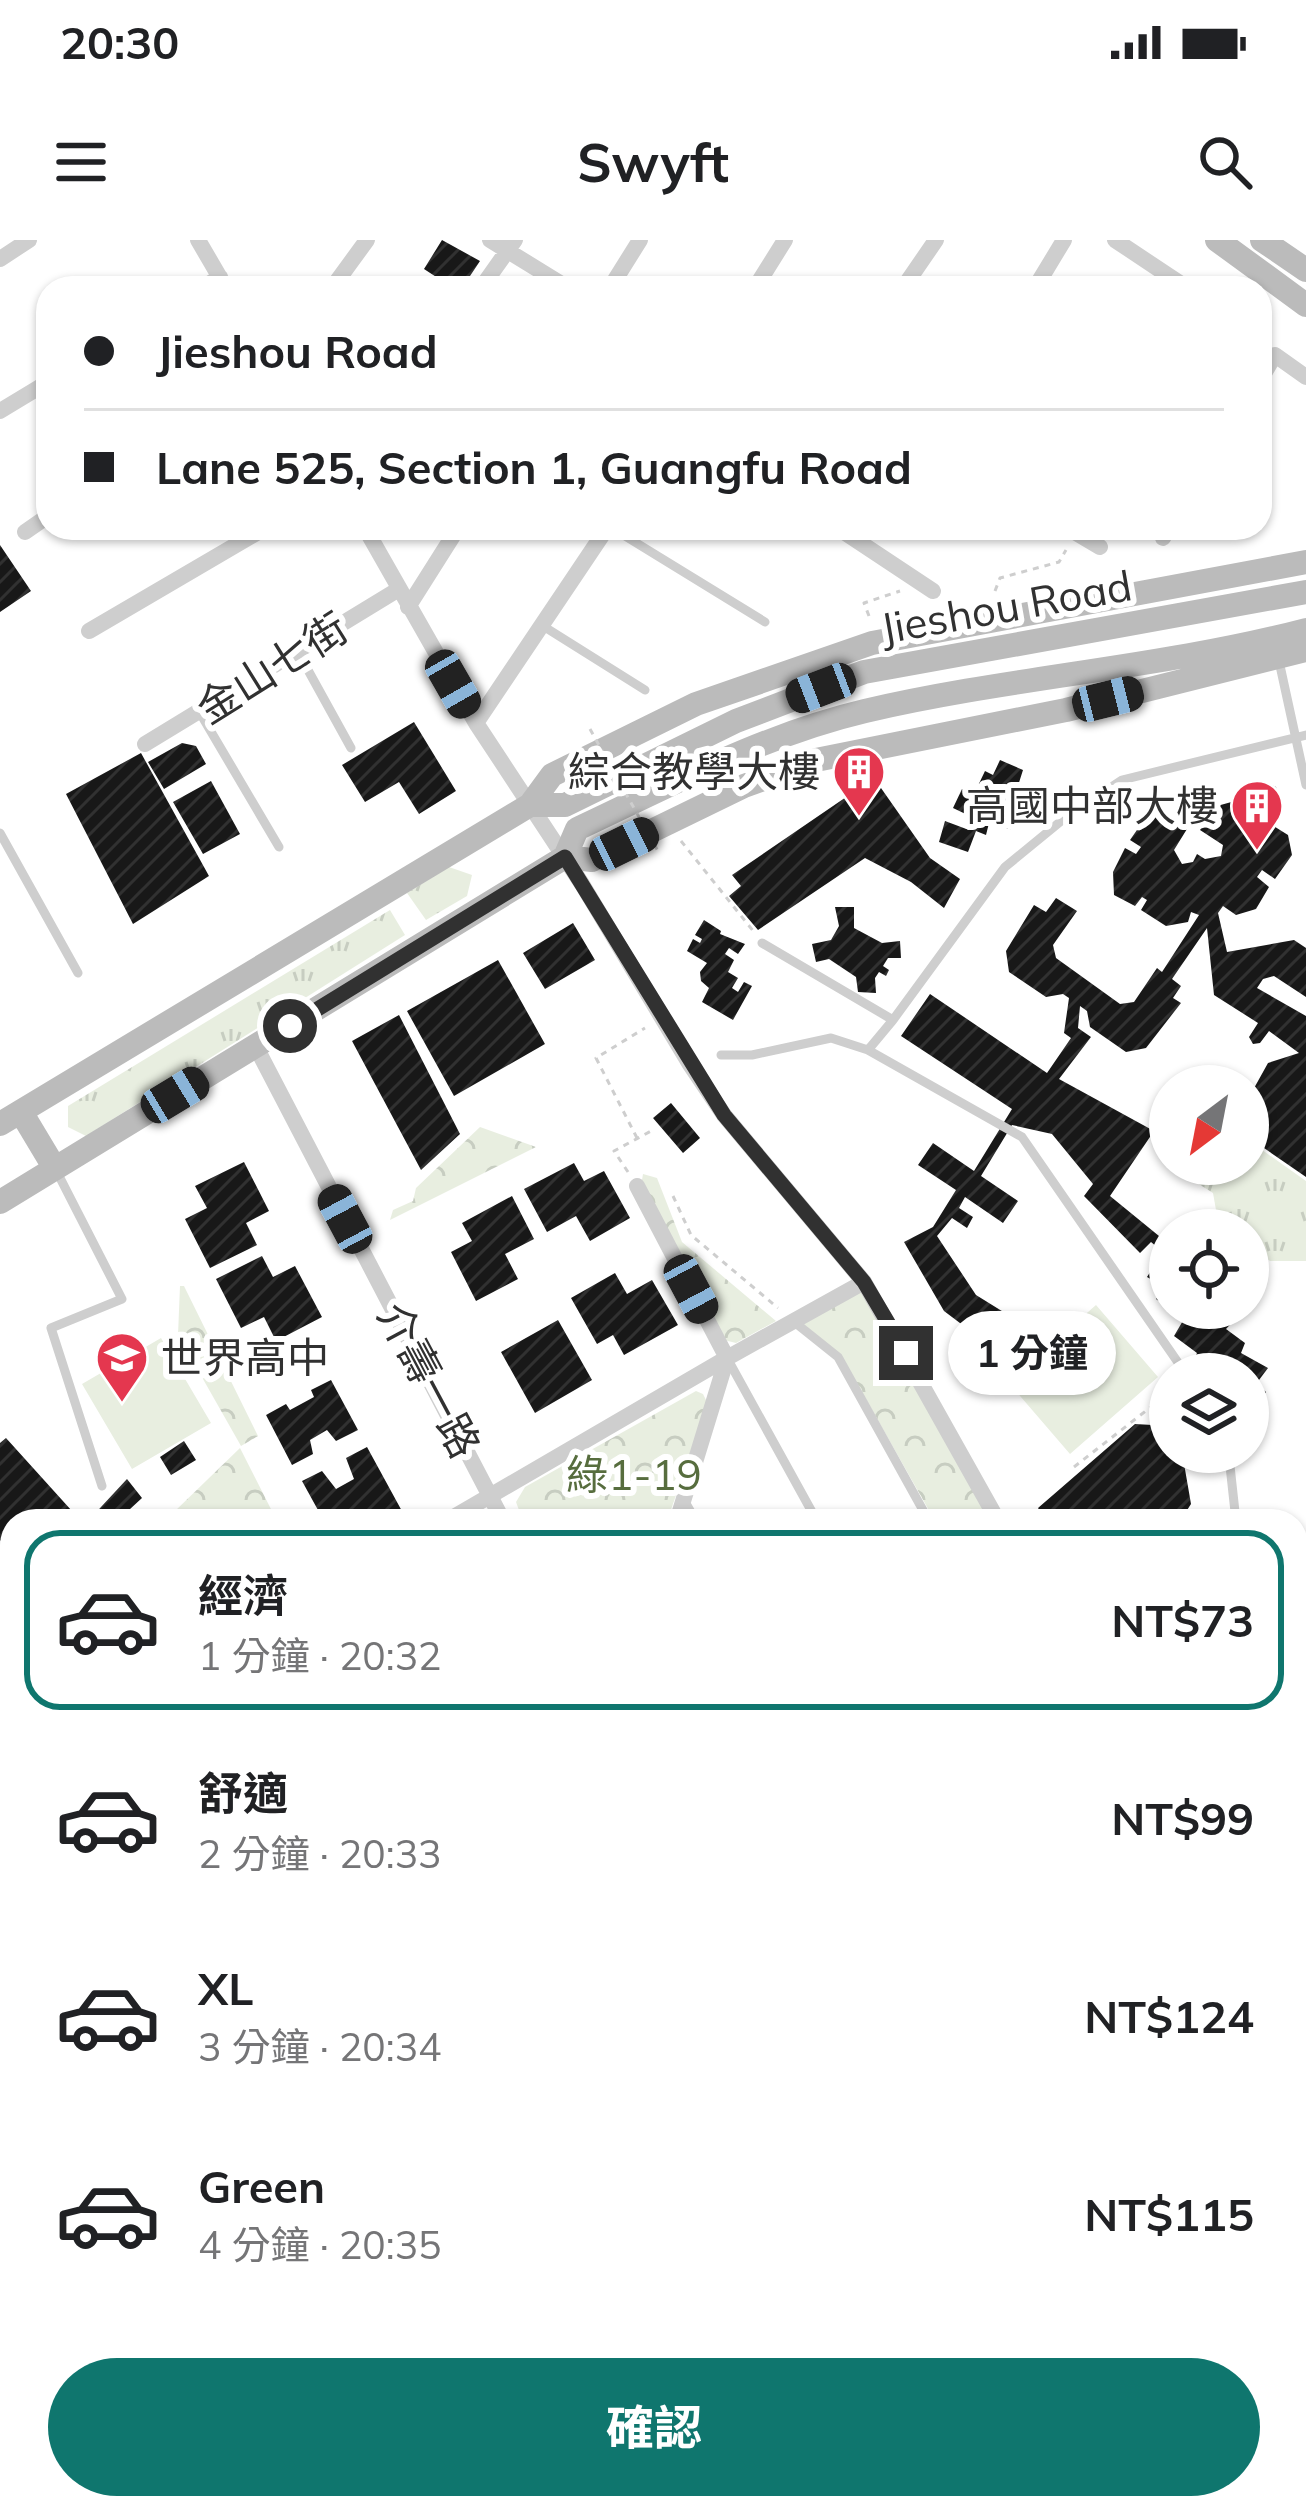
<!DOCTYPE html>
<html lang="zh-TW">
<meta charset="utf-8">
<style>
body{margin:0;font-family:Mulish,"Noto Sans TC",sans-serif;background:#f2f2f2;color:#202124;height:100vh;display:flex;flex-direction:column;font-size:45px;white-space:nowrap}
*{box-sizing:border-box;margin:0}
p{font-size:39px;color:#757577}
.icon{flex:none;width:66px;height:66px;fill:none;stroke:currentColor;stroke-width:2;stroke-linecap:round;stroke-linejoin:round}
.map{position:relative;flex:1;overflow:hidden}
.panel{position:absolute;left:0px;top:1269px;width:1308px;height:1011px;display:flex;flex-direction:column;background:#fff;border-radius:36px 36px 0 0;box-shadow:0 3px 9px #0004}
.panel>*{flex:none}
.banner{position:absolute;left:36px;top:36px;width:1236px;height:264px;border-radius:36px;box-shadow:0 3px 9px #0004;display:grid;align-content:center;height:264px;padding:0 48px;background:#fff}
.needle{width:78px;rotate:212deg}
.fabs{position:absolute;left:1149px;top:825px;display:grid;gap:24px}
.fabs a{display:grid;place-items:center;width:120px;height:120px;border-radius:50%;background:#fff;box-shadow:0 3px 9px #0004;font-size:60px}
.end{position:absolute;width:54px;height:54px;margin:-27px;border:15px solid #313131;background:#fff;box-shadow:0 0 0 6px #fff}
.from{border-radius:50%}
.bubble{position:absolute;height:84px;border-radius:42px;background:#fff;box-shadow:0 3px 9px #0004;font-size:39px;font-weight:700;line-height:84px;text-align:center}
.car{position:absolute;width:36px;height:72px;margin:-36px -18px;border-radius:15px;box-shadow:0 0 9px 3px #0007;background:linear-gradient(#222 24%,#8ab4d8 0 40%,#222 0 76%,#8ab4d8 0 86%,#222 0)}
.banner b{display:flex;align-items:center;gap:42px;height:114px;font-size:45px}
.banner b+b{border-top:3px solid #e0e0e0}
.banner i{width:30px;height:30px;background:#202124}
ul{padding:21px 0 0;list-style:none}
li{display:flex;align-items:center;gap:36px;height:180px;margin:0 24px 18px;padding:0 24px;border:6px solid transparent;border-radius:36px}
li div{flex:1}
li b{display:block;font-size:45px}
li em{font-style:normal;font-weight:700}
li.active{border-color:#0f766e}
li>.icon{width:108px;height:108px;stroke-width:1.5}
.cta{display:flex;gap:24px;margin-top:auto;padding:24px 48px}
.cta a{flex:1;height:138px;border-radius:72px;background:#0f766e;color:#fff;font-size:48px;font-weight:700;line-height:138px;text-align:center}
.status{display:flex;justify-content:space-between;align-items:center;height:84px;padding:0 60px;background:#fff;direction:ltr}
.status svg{height:33px;fill:currentColor}
header{display:flex;justify-content:space-between;align-items:center;height:156px;padding:0 48px;background:#fff;font-size:54px;font-weight:700}
.map>svg:first-child{display:block}
</style>
<div class="status"><b>20:30</b><svg viewBox="0 0 49 12"><path d="M0 12V9h3v3zM5 12V6h3v6zM10 12V3h3v9zM15 12V0h3v12zM26 1h20v11H26zM47 4h2v5h-2z"/></svg></div>
<header><svg class="icon" aria-label="menu" viewBox="0 0 24 24"><path d="M4 6h16M4 12h16M4 18h16"/></svg>Swyft<svg class="icon" aria-label="search" viewBox="0 0 24 24"><circle cx="10" cy="10" r="6"/><path d="M15 15l6 6"/></svg></header>
<div class="map">
<svg width="1306" height="2278" viewBox="0 0 1306 2278">
<defs>
<pattern id="grass-tufts" width="24" height="20" patternUnits="userSpaceOnUse" patternTransform="scale(3)"><rect width="24" height="20" fill="#e8eee0"/><path d="M3 7l-1-3M5 7V3M7 7l1-3M15 17l-1-3M17 17v-4M19 17l1-3" fill="none" stroke="#c7cdc1"/></pattern>
<pattern id="forest-crowns" width="20" height="18" patternUnits="userSpaceOnUse" patternTransform="scale(3)"><rect width="20" height="18" fill="#e8eee0"/><path d="M2 6a3 3 0 1 1 6 0M12 15a3 3 0 1 1 6 0" fill="none" stroke="#c7cdc1"/></pattern>
<pattern id="building-hatch" width="6" height="6" patternUnits="userSpaceOnUse" patternTransform="scale(3)"><rect width="6" height="6" fill="#181818"/><path d="M-1 1l2-2M0 6l6-6M5 7l2-2" fill="none" stroke="#313131"/></pattern>
</defs>
<rect width="100%" height="100%" fill="#fff"/>
<path fill="url(#grass-tufts)" d="M 449,627 L 472,635 L 467,656 L 426,680 L 407,653 Z
M 390,670 L 405,695 L 86,896 L 68,887 L 68,866 Z
M 1248,900 L 1306,941 L 1306,1021 L 1270,1021 L 1248,1007 L 1248,990 L 1219,987 L 1213,953 L 1194,941 L 1190,924 L 1248,924 Z"/>
<path fill="url(#forest-crowns)" d="M 480,887 L 536,907 L 390,980 L 393,970 L 413,961 L 416,948 Z
M 643,934 L 657,938 L 682,1002 L 776,1081 L 736,1103 L 724,1100 L 642,940 Z
M 180,1046 L 184,1046 L 258,1196 L 241,1206 L 178,1095 Z
M 860,1049 L 992,1281 L 935,1281 L 841,1115 L 803,1084 Z
M 696,1151 L 703,1154 L 708,1164 L 667,1281 L 523,1281 L 516,1262 L 525,1247 Z
M 240,1208 L 277,1281 L 178,1281 L 174,1272 Z
M 1296,1760 L 1306,1772 L 1306,2191 L 1296,2199 Z"/>
<path fill="#e8eee0" d="M 1096,1065 L 1158,1137 L 1070,1214 L 1008,1142 Z
M 161,1098 L 211,1183 L 132,1229 L 82,1144 Z"/>
<g fill="none" stroke-linecap="round" stroke-linejoin="round">
<path stroke="#cde2ed" stroke-width="6" d="M 1296,2263 L 1306,2248
M 1287,2278 L 1293,2268"/>
</g>
<path fill="url(#building-hatch)" d="M 442,0 L 480,21 L 462,48 L 453,48 L 424,29 Z
M 0,305 L 31,351 L 0,372 Z
M 414,482 L 456,551 L 419,574 L 399,542 L 365,562 L 342,525 Z
M 182,503 L 196,506 L 206,524 L 164,549 L 148,522 Z
M 141,513 L 209,636 L 133,684 L 66,554 Z
M 1000,520 L 1023,530 L 1016,552 L 1011,549 L 1007,557 L 1012,561 L 1011,566 L 1029,573 L 1023,585 L 1017,582 L 1013,590 L 989,583 L 986,595 L 976,591 L 968,612 L 939,602 L 945,581 L 969,590 L 974,578 L 953,568 L 962,549 L 974,554 L 985,531 L 993,535 Z
M 874,538 L 930,618 L 960,639 L 944,668 L 911,642 L 865,618 L 758,690 L 729,656 L 741,646 L 732,635 Z
M 211,541 L 240,594 L 203,614 L 173,562 Z
M 1264,541 L 1276,547 L 1278,555 L 1264,580 L 1288,595 L 1292,615 L 1275,639 L 1262,630 L 1257,637 L 1269,647 L 1256,669 L 1236,675 L 1223,666 L 1218,673 L 1227,712 L 1294,700 L 1306,708 L 1306,757 L 1274,736 L 1263,739 L 1257,748 L 1306,776 L 1306,937 L 1248,897 L 1248,859 L 1268,823 L 1299,813 L 1269,791 L 1260,803 L 1253,804 L 1249,797 L 1258,783 L 1214,755 L 1207,688 L 1172,739 L 1181,746 L 1173,758 L 1181,763 L 1146,808 L 1126,812 L 1090,787 L 1087,771 L 1080,766 L 1078,788 L 1091,797 L 1059,839 L 1154,891 L 1110,956 L 1170,1005 L 1170,1068 L 1235,1068 L 1239,1075 L 1226,1089 L 1245,1103 L 1241,1113 L 1268,1128 L 1256,1144 L 1266,1152 L 1248,1179 L 1248,1134 L 1206,1134 L 1191,1125 L 1197,1113 L 1174,1096 L 1184,1079 L 1156,1059 L 1165,1047 L 1147,1037 L 1163,1012 L 1151,1002 L 1140,1013 L 1084,956 L 1093,944 L 1052,894 L 1012,885 L 981,936 L 1018,961 L 1003,983 L 965,957 L 959,968 L 973,977 L 967,988 L 952,978 L 937,996 L 976,1055 L 1031,1089 L 1009,1120 L 944,1071 L 904,1002 L 933,987 L 956,950 L 918,925 L 933,903 L 974,931 L 1012,869 L 901,796 L 930,754 L 1047,833 L 1071,798 L 1064,793 L 1069,758 L 1063,754 L 1046,757 L 1009,732 L 1006,711 L 1034,665 L 1046,672 L 1056,658 L 1077,671 L 1053,705 L 1056,718 L 1120,764 L 1134,762 L 1157,728 L 1162,732 L 1199,675 L 1191,672 L 1188,682 L 1166,686 L 1141,670 L 1147,660 L 1142,657 L 1135,666 L 1114,655 L 1113,632 L 1125,608 L 1136,614 L 1141,607 L 1130,600 L 1146,577 L 1166,575 L 1187,589 L 1174,610 L 1182,624 L 1193,622 L 1197,614 L 1205,619 L 1221,616 L 1223,605 L 1200,590 L 1217,566 L 1235,561 L 1255,574 L 1260,566 L 1253,560 L 1251,551 Z
M 835,667 L 854,667 L 854,688 L 882,703 L 900,701 L 901,718 L 888,718 L 883,726 L 889,730 L 886,736 L 879,732 L 875,738 L 876,753 L 858,752 L 856,737 L 829,719 L 816,722 L 812,704 L 831,700 L 839,686 Z
M 704,680 L 721,691 L 720,694 L 745,704 L 738,714 L 729,708 L 725,714 L 734,720 L 728,732 L 738,738 L 732,748 L 738,752 L 744,742 L 752,746 L 733,780 L 702,762 L 709,748 L 701,741 L 700,732 L 707,723 L 687,711 L 693,699 L 700,703 L 702,699 L 695,695 Z
M 573,683 L 595,720 L 545,749 L 523,713 Z
M 498,720 L 545,804 L 454,856 L 407,771 Z
M 399,775 L 460,894 L 421,930 L 352,801 Z
M 671,863 L 700,898 L 683,913 L 653,878 Z
M 244,922 L 269,971 L 246,983 L 257,1005 L 210,1028 L 185,979 L 207,968 L 195,946 Z
M 574,923 L 584,941 L 604,931 L 630,978 L 590,1001 L 576,976 L 547,992 L 524,949 Z
M 512,956 L 534,999 L 505,1014 L 518,1039 L 476,1061 L 451,1012 L 472,1001 L 462,983 Z
M 262,1016 L 273,1037 L 295,1026 L 322,1077 L 276,1101 L 264,1077 L 241,1088 L 216,1039 Z
M 615,1033 L 627,1054 L 652,1040 L 678,1085 L 624,1115 L 613,1095 L 597,1104 L 571,1058 Z
M 558,1080 L 592,1140 L 535,1173 L 501,1112 Z
M 331,1140 L 358,1190 L 336,1201 L 327,1190 L 310,1200 L 313,1214 L 292,1225 L 266,1175 L 286,1164 L 290,1170 L 314,1157 L 311,1150 Z
M 1135,1184 L 1170,1186 L 1170,1212 L 1182,1212 L 1191,1264 L 1180,1281 L 1046,1281 L 1038,1268 Z
M 6,1198 L 81,1281 L 12,1281 L 12,1314 L 0,1300 L 0,1203 Z
M 184,1201 L 196,1220 L 171,1235 L 160,1217 Z
M 367,1207 L 403,1273 L 380,1281 L 370,1269 L 353,1281 L 324,1281 L 302,1241 L 322,1231 L 336,1249 L 354,1239 L 346,1218 Z
M 127,1239 L 142,1258 L 117,1281 L 88,1281 Z
M 12,1338 L 12,1381 L 0,1391 L 0,1348 Z
M 12,2152 L 12,2268 L 93,2268 L 100,2278 L 18,2278 L 0,2252 L 0,2161 Z
M 140,2268 L 213,2268 L 220,2278 L 147,2278 Z
M 230,2268 L 272,2268 L 279,2278 L 237,2278 Z"/>
<g fill="none" stroke-linecap="round" stroke-linejoin="round">
<path stroke="#cecece" stroke-width="3" stroke-dasharray="6 6" stroke-linecap="butt" d="M 995,351 L 1000,338 L 1059,322 L 1066,310
M 869,376 L 864,363 L 900,351
M 681,601 L 754,692
M 637,898 L 596,818 L 645,788
M 628,932 L 614,911 L 653,890
M 673,956 L 691,995 L 778,1068
M 1074,1227 L 1170,1152
M 1306,1644 L 1297,1676 L 1306,1687
M 1296,1752 L 1306,1764
M 1296,2244 L 1306,2230
M 1167,2278 L 1172,2268
M 1300,2278 L 1306,2267"/>
<path stroke="#cecece" stroke-width="9" d="M 612,288 L 765,382
M 543,386 L 645,450
M 298,412 L 351,508
M 1279,421 L 1306,545
M 200,473 L 279,607
M 0,593 L 78,733
M 762,703 L 893,780 L 1005,627 L 1066,577 L 1122,540 L 1306,495
M 868,810 L 893,780
M 721,815 L 752,815 L 831,798 L 868,810 L 1022,897 L 1186,1134
M 57,932 L 122,1059 L 51,1088 L 102,1246
M 793,1081 L 838,1117 L 929,1281
M 727,1118 L 817,1281
M 1224,1212 L 1230,1226 L 1236,1281
M 684,1260 L 696,1281
M 0,1424 L 7,1418
M 0,1439 L 12,1452
M 1296,1457 L 1306,1466
M 0,1512 L 12,1528
M 0,1906 L 12,1897"/>
<path stroke="#cecece" stroke-width="16" d="M 198,0 L 226,48
M 490,0 L 568,48
M 1115,0 L 1187,48
M 0,19 L 29,0
M 202,48 L 220,37
M 332,48 L 367,0
M 481,48 L 515,0
M 610,48 L 640,0
M 755,48 L 785,0
M 903,48 L 936,0
M 1035,48 L 1064,0
M 1260,140 L 1275,115 L 1306,137
M 0,171 L 48,142
M 365,288 L 476,483 L 582,644 L 689,823 L 724,875 L 864,1042 L 998,1281
M 838,288 L 933,351
M 1068,288 L 1100,307
M 25,292 L 48,276
M 1163,298 L 1169,288
M 408,367 L 458,288
M 89,391 L 265,288
M 476,483 L 607,288
M 145,504 L 399,349
M 256,807 L 503,1281
M 447,1281 L 727,1118 L 637,946
M 677,1281 L 727,1118 L 864,1042
M 1296,1716 L 1306,1727
M 1296,2209 L 1306,2201
M 490,2268 L 497,2278
M 764,2268 L 767,2278
M 911,2268 L 918,2278
M 1006,2268 L 1011,2278
M 1120,2268 L 1124,2278
M 448,2278 L 461,2268
M 637,2278 L 654,2268
M 1260,2278 L 1262,2268"/>
<path stroke="#bbb" stroke-width="24" d="M 1217,0 L 1306,65
M 1262,0 L 1306,30
M 530,565 L 565,565 L 736,481 L 864,432 L 1306,352
M 565,617 L 592,620 L 744,546 L 816,520 L 1066,470 L 1306,410
M 21,872 L 54,927
M 0,884 L 530,565 L 552,535 L 696,464 L 872,403 L 1306,322
M 0,962 L 565,617 L 577,589 C 671,545 763,495 865,471 C 1010,437 1161,428 1306,390
M 0,1751 L 12,1771
M 0,2054 L 12,2044
M 0,2095 L 12,2085
M 323,2268 L 330,2278"/>
<path stroke="#cecece" stroke-width="3" stroke-dasharray="6 6" stroke-linecap="butt" d="M 590,489 L 659,613"/>
</g>
<g fill="none" stroke-linecap="round" stroke-linejoin="round">
<path stroke="#313131" stroke-width="15" d="M 290,786 L 565,617 L 724,875 L 864,1042 L 906,1113"/>
</g>
<defs>
<g id="building-pin" transform="scale(2.7)"><path d="M0 17L-7.5 6A9.5 9.5 0 1 1 7.5 6Z" fill="#e4374f" stroke="#fff"/><path d="M-4-6H4V6H1V3H-1V6H-4ZM-2.5-4.3h1.7v1.8h-1.7ZM.8-4.3h1.7v1.8H.8ZM-2.5-1h1.7V.8h-1.7ZM.8-1h1.7V.8H.8Z" fill="#fff"/></g>
<g id="school-pin" transform="scale(2.7)"><path d="M0 17L-7.5 6A9.5 9.5 0 1 1 7.5 6Z" fill="#e4374f" stroke="#fff"/><path d="M0-5L7-2L0 1L-7-2ZM-4 1L0 2.5L4 1V4Q0 6-4 4Z" fill="#fff"/></g>
</defs>
<g fill-rule="evenodd">
<use href="#building-pin" x="859" y="532"/>
<use href="#building-pin" x="1257" y="566"/>
<use href="#school-pin" x="122" y="1118"/>
</g>
<g text-anchor="middle" stroke-width="12" stroke-linejoin="round" paint-order="stroke">
<g font-size="42" fill="#313131" stroke="#fff">
<text transform="translate(1006 367) rotate(-10)" y="15">Jieshou Road</text>
<text transform="translate(272 428) rotate(-32)" y="15">金山七街</text>
<text transform="translate(429 1140) rotate(62)" y="15">介壽一路</text>
</g>
<g font-size="42" fill="#313131" stroke="#fff" text-anchor="end">
<text x="820" y="547">綜合教學大樓</text>
<text x="1218" y="581">高國中部大樓</text>
<text x="161" y="1133" text-anchor="start">世界高中</text>
</g>
<g font-size="42" fill="#576d3e" stroke="#fff">
<text x="634" y="1250">綠1-19</text>
</g>
</g>
</svg>
<div class="fabs">
<a><svg class="needle" viewBox="-14 -14 28 28"><path d="M0-13l5 13h-10z" fill="#e53935"/><path d="M0 13l5-13h-10z" fill="#757577"/></svg></a>
<a><svg class="icon" aria-label="locate" viewBox="0 0 24 24"><circle cx="12" cy="12" r="6"/><path d="M12 2v4M12 18v4M2 12h4M18 12h4"/></svg></a>
<a><svg class="icon" aria-label="layers" viewBox="0 0 24 24"><path d="M12 4l9 5-9 5-9-5zM3 14l9 5 9-5"/></svg></a>
</div>
<i class="end from" style="left:290px;top:786px"></i>
<i class="end" style="left:906px;top:1113px"></i>
<div class="bubble" style="left:948px;top:1071px;width:168px">1 分鐘</div>
<i class="car" style="left:453px;top:444px;rotate:150deg"></i>
<i class="car" style="left:821px;top:448px;rotate:249deg"></i>
<i class="car" style="left:1108px;top:459px;rotate:76deg"></i>
<i class="car" style="left:624px;top:604px;rotate:64deg"></i>
<i class="car" style="left:175px;top:855px;rotate:59deg"></i>
<i class="car" style="left:345px;top:979px;rotate:332deg"></i>
<i class="car" style="left:691px;top:1049px;rotate:152deg"></i>
<div class="banner">
<b><i class="from"></i>Jieshou Road</b>
<b><i></i>Lane 525, Section 1, Guangfu Road</b>
</div>
<section class="panel">
<ul>
<li class="active"><svg class="icon" aria-label="car" viewBox="0 0 24 24"><path d="M5 17H2v-5l4-1 3-4h7l3 4 3 1v5h-3M9 17h6M6 11h13"/><circle cx="7" cy="17" r="2"/><circle cx="17" cy="17" r="2"/></svg><div><b>經濟</b><p>1 分鐘 · 20:32</p></div><em>NT$73</em></li>
<li><svg class="icon" aria-label="car" viewBox="0 0 24 24"><path d="M5 17H2v-5l4-1 3-4h7l3 4 3 1v5h-3M9 17h6M6 11h13"/><circle cx="7" cy="17" r="2"/><circle cx="17" cy="17" r="2"/></svg><div><b>舒適</b><p>2 分鐘 · 20:33</p></div><em>NT$99</em></li>
<li><svg class="icon" aria-label="car" viewBox="0 0 24 24"><path d="M5 17H2v-5l4-1 3-4h7l3 4 3 1v5h-3M9 17h6M6 11h13"/><circle cx="7" cy="17" r="2"/><circle cx="17" cy="17" r="2"/></svg><div><b>XL</b><p>3 分鐘 · 20:34</p></div><em>NT$124</em></li>
<li><svg class="icon" aria-label="car" viewBox="0 0 24 24"><path d="M5 17H2v-5l4-1 3-4h7l3 4 3 1v5h-3M9 17h6M6 11h13"/><circle cx="7" cy="17" r="2"/><circle cx="17" cy="17" r="2"/></svg><div><b>Green</b><p>4 分鐘 · 20:35</p></div><em>NT$115</em></li>
</ul>
<div class="cta"><a>確認</a></div>
</section>
</div>
